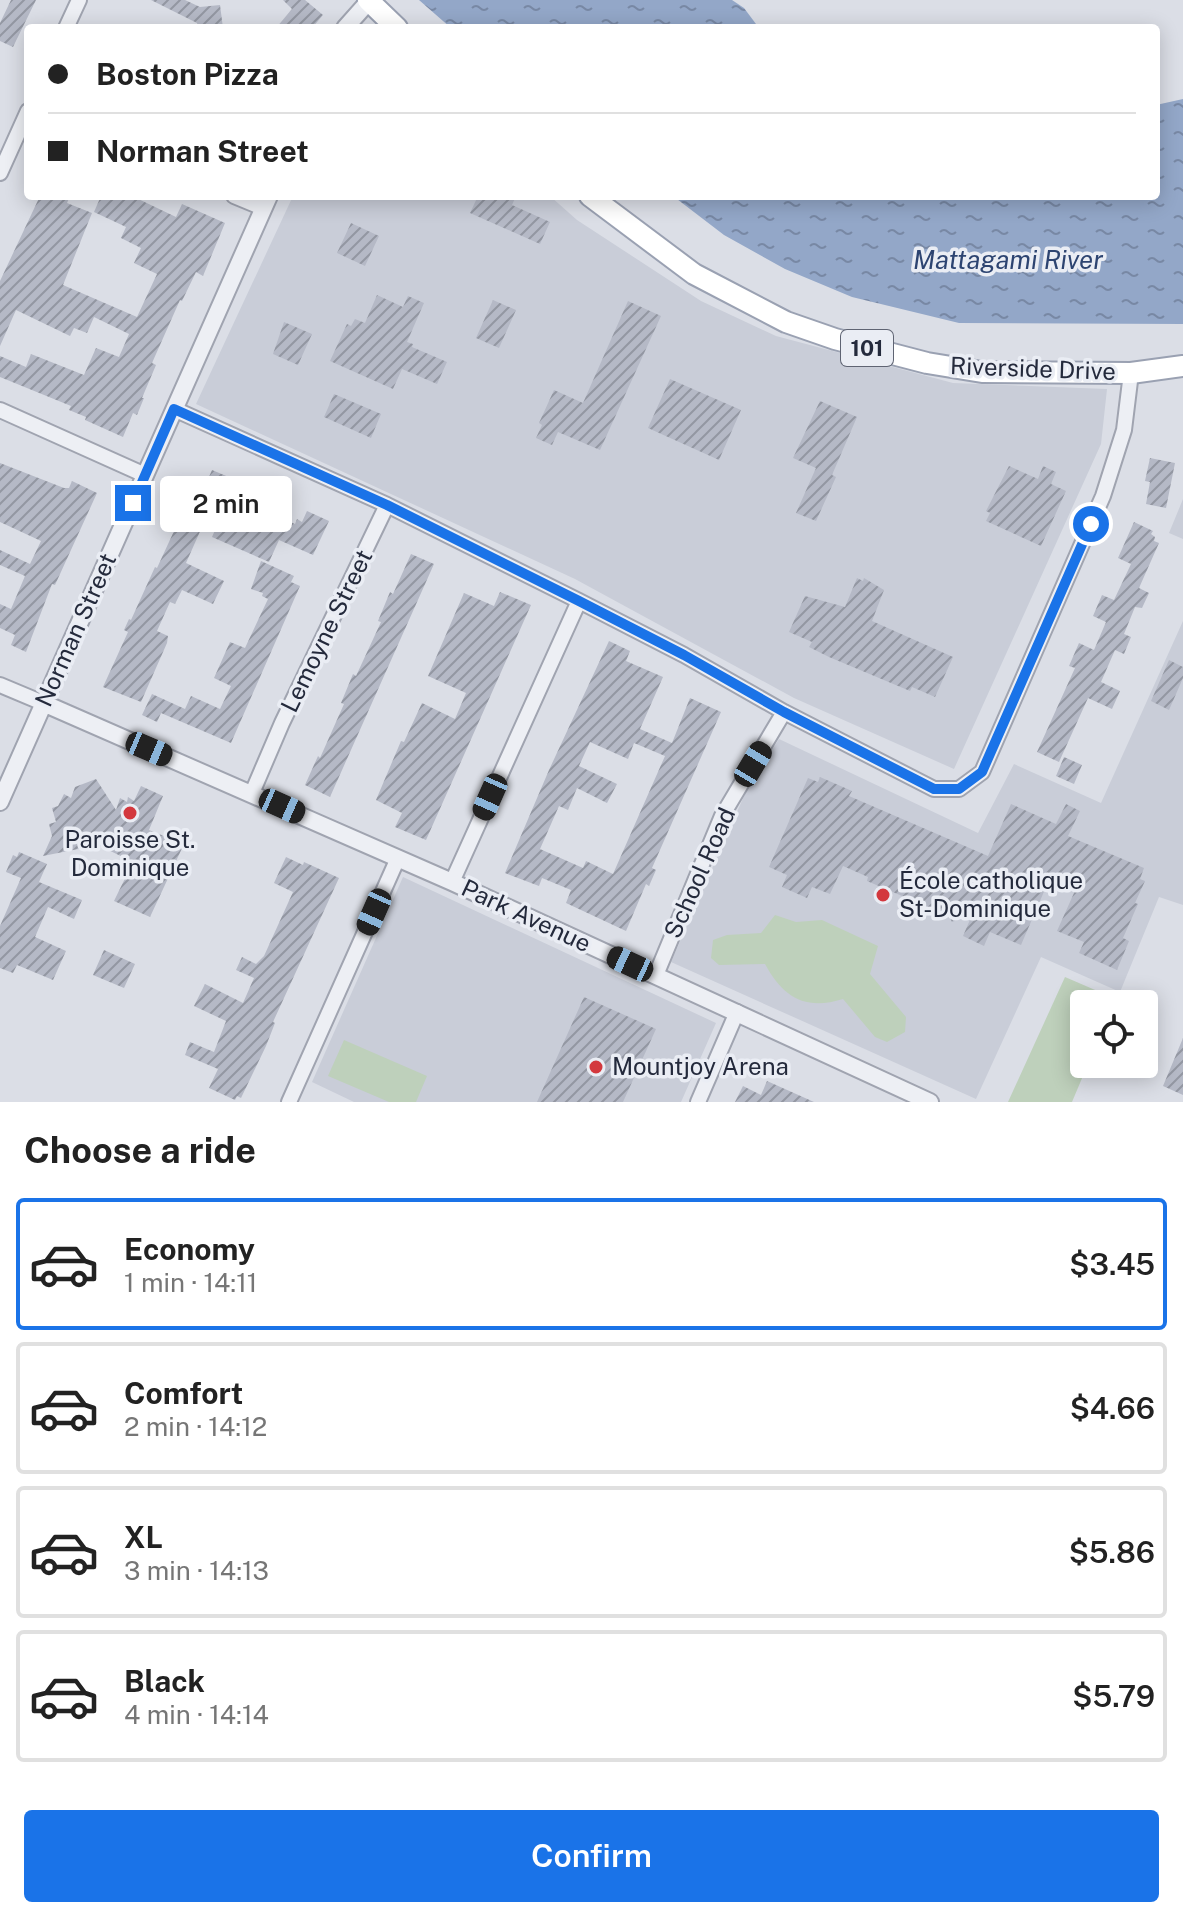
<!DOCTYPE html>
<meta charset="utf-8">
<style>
body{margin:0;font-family:"Public Sans",sans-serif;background:#f2f2f2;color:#222;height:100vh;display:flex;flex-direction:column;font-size:30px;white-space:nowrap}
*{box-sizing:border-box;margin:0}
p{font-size:26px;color:#767676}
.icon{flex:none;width:44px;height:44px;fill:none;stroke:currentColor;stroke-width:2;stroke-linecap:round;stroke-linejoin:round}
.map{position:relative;height:1102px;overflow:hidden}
.drawer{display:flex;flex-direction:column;background:#fff;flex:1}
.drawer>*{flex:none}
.top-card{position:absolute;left:24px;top:24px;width:1136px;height:176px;border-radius:8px;box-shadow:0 4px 20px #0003;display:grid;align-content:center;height:176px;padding:0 24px;background:#fff}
.fabs{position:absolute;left:1070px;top:990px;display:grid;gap:16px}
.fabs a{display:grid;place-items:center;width:88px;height:88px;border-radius:8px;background:#fff;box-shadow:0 4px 20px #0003;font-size:40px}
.end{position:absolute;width:36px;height:36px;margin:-18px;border:10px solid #1a73e8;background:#fff;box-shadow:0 0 0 4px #fff}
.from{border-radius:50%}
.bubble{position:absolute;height:56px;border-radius:8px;background:#fff;box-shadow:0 4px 20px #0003;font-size:26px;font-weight:600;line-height:56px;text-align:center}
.car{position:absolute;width:24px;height:48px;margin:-24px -12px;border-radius:10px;box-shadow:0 0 6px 2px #0007;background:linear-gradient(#222 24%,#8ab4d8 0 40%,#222 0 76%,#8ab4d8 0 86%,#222 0)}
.top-card b{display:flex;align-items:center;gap:28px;height:76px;font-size:30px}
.top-card b+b{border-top:2px solid #e0e0e0}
.top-card i{width:20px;height:20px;background:#222}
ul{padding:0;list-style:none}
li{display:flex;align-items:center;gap:24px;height:132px;margin:0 16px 12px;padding:0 8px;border:4px solid #e0e0e0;border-radius:8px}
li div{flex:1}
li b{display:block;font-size:30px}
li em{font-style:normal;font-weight:600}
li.active{border-color:#1a73e8}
li>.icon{width:72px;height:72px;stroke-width:1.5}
h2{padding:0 24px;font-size:36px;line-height:96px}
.primary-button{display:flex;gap:16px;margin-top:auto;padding:16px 24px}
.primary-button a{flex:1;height:92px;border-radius:8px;background:#1a73e8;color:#fff;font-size:32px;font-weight:600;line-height:92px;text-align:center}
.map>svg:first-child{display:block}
</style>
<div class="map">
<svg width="1183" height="1102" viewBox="0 0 1183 1102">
<defs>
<pattern id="water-ripples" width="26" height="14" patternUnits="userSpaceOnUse" patternTransform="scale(2)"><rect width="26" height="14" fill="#93a7c8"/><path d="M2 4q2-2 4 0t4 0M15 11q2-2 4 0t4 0" fill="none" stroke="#7888a4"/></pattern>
<pattern id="building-hatch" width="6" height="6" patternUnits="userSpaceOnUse" patternTransform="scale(2)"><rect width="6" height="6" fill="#b5b9c6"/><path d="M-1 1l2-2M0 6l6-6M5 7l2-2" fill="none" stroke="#9397a2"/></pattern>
</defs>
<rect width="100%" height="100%" fill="#dbdee6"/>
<path fill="#c9cdd8" d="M 293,196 L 550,196 L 577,220 L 701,301 L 776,336 L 953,383 L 1107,389 L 1101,444 L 954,769 L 794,698 L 575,579 L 196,404 Z
M 1183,499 L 1183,539 L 1169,533 Z
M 1183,621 L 1183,905 L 1159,897 L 1120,992 L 1041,957 L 976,1099 L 671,962 L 748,787 L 779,739 L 978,833 L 1014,764 L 1101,803 Z
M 403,877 L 716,1023 L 681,1102 L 354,1102 L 312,1082 Z"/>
<path fill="#bed0bb" d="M 775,915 L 796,922 L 822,920 L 878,946 L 870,974 L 906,1017 L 905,1032 L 887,1042 L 875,1037 L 843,999 C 805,1011 783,997 765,964 L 719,965 L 711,958 L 713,940 L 727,935 L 761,933 Z
M 1065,977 L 1116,999 L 1114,1004 L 1084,1004 L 1084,1064 L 1088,1064 L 1072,1102 L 1008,1102 Z
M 344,1040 L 427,1076 L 416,1102 L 389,1102 L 328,1076 Z"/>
<path fill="url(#water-ripples)" d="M 419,0 L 732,0 L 744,8 L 759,28 L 451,28 Z
M 1183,99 L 1183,324 L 959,323 L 852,297 L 785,269 L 724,235 L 673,196 L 1156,196 L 1156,105 Z"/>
<path fill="url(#building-hatch)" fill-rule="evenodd" d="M 11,0 L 36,0 L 13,47 L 0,41 L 0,23 Z
M 151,0 L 185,0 L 200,7 L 220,5 L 223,28 L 198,28 L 197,23 Z
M 283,0 L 305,0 L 323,15 L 312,28 L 276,28 L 292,9 Z
M 40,196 L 70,196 L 67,203 L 92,213 L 63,285 L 137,317 L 157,274 L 134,263 L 141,248 L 121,238 L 126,227 L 94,212 L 101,196 L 132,196 L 176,217 L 182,204 L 225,223 L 203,276 L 196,272 L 182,301 L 180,300 L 152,363 L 156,365 L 142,398 L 144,398 L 137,415 L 133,413 L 123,437 L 85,420 L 86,417 L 69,410 L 71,406 L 0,377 L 0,356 L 26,367 L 31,354 L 84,375 L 96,348 L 119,357 L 129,334 L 94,317 L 87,333 L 74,328 L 70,336 L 16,310 L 0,346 L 0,281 Z
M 478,196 L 516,196 L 512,205 L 550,222 L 540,244 L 470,213 Z
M 351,223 L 379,236 L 365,266 L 337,253 Z
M 377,295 L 403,307 L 408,296 L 424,303 L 407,342 L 413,344 L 412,347 L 447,362 L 437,384 L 402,369 L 393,389 L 330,361 L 347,324 L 351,326 L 355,319 L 365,323 Z
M 493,300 L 516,310 L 499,348 L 476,338 Z
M 628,301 L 661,316 L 600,450 L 558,432 L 552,445 L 536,438 L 542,425 L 539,423 L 554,390 L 583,403 Z
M 284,322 L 312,334 L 298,365 L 273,354 Z
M 670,379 L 741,410 L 719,460 L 648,428 Z
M 334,394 L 381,414 L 371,438 L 324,417 Z
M 820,401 L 857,417 L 832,475 L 836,477 L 816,521 L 796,513 L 816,468 L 793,458 Z
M 1150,458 L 1175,463 L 1166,508 L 1146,504 L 1150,482 L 1145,481 Z
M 0,463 L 64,488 L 69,488 L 72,481 L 97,493 L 55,585 L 52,584 L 26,652 L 11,645 L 15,635 L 0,628 L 0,604 L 11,609 L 25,576 L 0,565 L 0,550 L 30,564 L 41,541 L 0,522 Z
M 1009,466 L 1038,479 L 1043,466 L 1056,472 L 1051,484 L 1066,491 L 1041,546 L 986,521 L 990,513 L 986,511 Z
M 212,470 L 264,492 L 257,507 L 295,524 L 297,519 L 302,522 L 307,511 L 329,521 L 313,555 L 279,540 L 269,562 L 212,537 L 226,505 L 201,495 Z
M 180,518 L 202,527 L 186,563 L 224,581 L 213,604 L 182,590 L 175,604 L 170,602 L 157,631 L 168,636 L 167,643 L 141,702 L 103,687 L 128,632 L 124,630 L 129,619 L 131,620 L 155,567 L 157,568 Z
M 1134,522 L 1153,531 L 1151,534 L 1155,537 L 1154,541 L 1159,543 L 1139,588 L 1149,593 L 1142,608 L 1135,607 L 1124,634 L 1131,637 L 1124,654 L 1115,650 L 1101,682 L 1120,691 L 1112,709 L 1088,698 L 1059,762 L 1037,752 L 1075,668 L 1069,666 L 1079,643 L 1094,650 L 1106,622 L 1093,616 L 1102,595 L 1114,600 L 1131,564 L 1118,558 Z
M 411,554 L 434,564 L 330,797 L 305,785 L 318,756 L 320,758 L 344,704 L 341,703 L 353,674 L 356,676 L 381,622 L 378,621 L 390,592 L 393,594 Z
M 261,561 L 294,576 L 291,582 L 300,586 L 231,743 L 161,713 L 157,722 L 142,715 L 152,694 L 185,709 L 191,696 L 220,709 L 231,686 L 214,678 L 230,642 L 245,648 L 268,599 L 262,596 L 263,593 L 251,589 Z
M 857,578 L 863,581 L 864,578 L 884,590 L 872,621 L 953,657 L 935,697 L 912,687 L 910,691 L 829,657 L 809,647 L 812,642 L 789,632 L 805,596 L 845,607 Z
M 500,592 L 531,605 L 426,840 L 395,827 L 402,813 L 376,800 L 401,741 L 404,742 L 422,703 L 455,719 L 466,693 L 428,676 L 464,593 L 494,606 Z
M 609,641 L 630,651 L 626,661 L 663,677 L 640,729 L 672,743 L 690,698 L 721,712 L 652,868 L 656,870 L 649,886 L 646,884 L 626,931 L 566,903 L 571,890 L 542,878 L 539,886 L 505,873 L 549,770 ZM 590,742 L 628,759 L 634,743 L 665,756 L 613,874 L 586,861 L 583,868 L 540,849 L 559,806 L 568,810 L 577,788 L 607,803 L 617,784 L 579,766 Z
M 1169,660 L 1183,667 L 1183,678 L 1169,710 L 1151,701 Z
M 1064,757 L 1082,765 L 1074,784 L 1056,776 Z
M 820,777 L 852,791 L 849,796 L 988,856 L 1011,804 L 1056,824 L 1066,804 L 1080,811 L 1068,836 L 1144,868 L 1140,879 L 1145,881 L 1135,903 L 1138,904 L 1123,938 L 1129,941 L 1117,970 L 1079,953 L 1084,942 L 1057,931 L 1078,884 L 1052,873 L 1021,945 L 990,932 L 984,946 L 963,936 L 972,915 L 952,922 L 949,916 L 867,881 L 868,877 L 843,866 L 830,894 L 812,887 L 807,898 L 782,887 L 787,875 L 769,867 L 808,778 L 818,782 Z
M 96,779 L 116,810 L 120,798 L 127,802 L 128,797 L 134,801 L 141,786 L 163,796 L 149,830 L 184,844 L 150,917 L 114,901 L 133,862 L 98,845 L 43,856 L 52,836 L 49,824 L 56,822 L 52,808 L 58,806 L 64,794 L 71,798 L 75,787 Z
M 19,852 L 47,864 L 39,882 L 82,900 L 74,919 L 48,907 L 35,937 L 66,951 L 53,980 L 17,965 L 13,973 L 0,968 L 0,926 L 21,878 L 6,872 L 13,855 L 17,857 Z
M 286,857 L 303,865 L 304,862 L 339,878 L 273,1022 L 275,1023 L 266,1046 L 241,1098 L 237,1096 L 235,1100 L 209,1088 L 218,1069 L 185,1055 L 190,1042 L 214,1052 L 226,1021 L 194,1006 L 205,984 L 243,1003 L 254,978 L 236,970 L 242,957 L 256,964 L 264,956 L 293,892 L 274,883 Z
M 104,950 L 135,964 L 124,988 L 93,975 Z
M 584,997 L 656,1029 L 623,1102 L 537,1102 Z
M 1183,1038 L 1183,1095 L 1163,1086 Z
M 767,1081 L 814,1102 L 735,1102 L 743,1086 L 761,1095 Z"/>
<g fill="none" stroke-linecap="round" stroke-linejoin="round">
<g stroke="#a0a4b0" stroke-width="18">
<path id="minor" d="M 66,28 L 79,0
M 0,173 L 28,111
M 234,196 L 263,208
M 174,409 L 387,505 L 579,601 L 684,655 L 784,712 L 934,789 L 959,789 L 982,772 L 1103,496 L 1124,430 L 1131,373
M 0,410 L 145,475
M 0,685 L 43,703
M 252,793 L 282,723 L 387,505
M 452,882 L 579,601
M 656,975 L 722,816 L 784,712
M 289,1102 L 398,858
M 698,1102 L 737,1012"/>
</g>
<g stroke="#a0a4b0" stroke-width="20">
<path id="tertiary" d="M 345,28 L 369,1
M 43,703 L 452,882 L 930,1102
M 0,802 L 269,196"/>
</g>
<g stroke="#9aa1b2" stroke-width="24">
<path id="primary" d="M 368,0 L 397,28
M 590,196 L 694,274 L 786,322 L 835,339 L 927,363 L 982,372 L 1131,373 L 1183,366"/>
</g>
<use href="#minor" stroke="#edeff4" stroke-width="14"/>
<use href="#tertiary" stroke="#edeff4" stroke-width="16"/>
<use href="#primary" stroke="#fff" stroke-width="20"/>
</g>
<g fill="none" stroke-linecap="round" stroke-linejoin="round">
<path stroke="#1a73e8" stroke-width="10" d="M 133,503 L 174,409 L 387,505 L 579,601 L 684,655 L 784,712 L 934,789 L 959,789 L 982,772 L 1091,524"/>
</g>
<g fill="#d3383e" stroke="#eaedf4" stroke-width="3">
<circle cx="130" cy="813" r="8"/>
<circle cx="883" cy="895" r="8"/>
<circle cx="596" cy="1067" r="8"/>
</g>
<g text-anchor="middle" stroke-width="7" stroke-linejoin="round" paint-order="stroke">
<rect fill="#eaedf4" stroke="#5f6473" stroke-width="2" x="841" y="330" width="52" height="36" rx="6"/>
<g font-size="22" font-weight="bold" fill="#242a3c">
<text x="867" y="356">101</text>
</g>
<g font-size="24" fill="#242a3c" stroke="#eaedf4">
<text transform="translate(1033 369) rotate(2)" y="8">Riverside Drive</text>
<text transform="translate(76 630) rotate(-66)" y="8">Norman Street</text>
<text transform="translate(327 631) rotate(-64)" y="8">Lemoyne Street</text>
<text transform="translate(700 873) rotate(-66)" y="8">School Road</text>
<text transform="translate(526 916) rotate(25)" y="8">Park Avenue</text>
</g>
<g font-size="24" fill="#242a3c" stroke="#eaedf4" text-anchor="start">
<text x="130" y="848" text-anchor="middle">Paroisse St.<tspan x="130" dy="28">Dominique</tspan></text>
<text x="899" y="889">École catholique<tspan x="899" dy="28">St-Dominique</tspan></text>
<text x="612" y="1075">Mountjoy Arena</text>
</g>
<g font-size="26" font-style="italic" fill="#2d4471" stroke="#eaedf4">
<text x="1008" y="269">Mattagami River</text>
</g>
</g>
</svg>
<div class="fabs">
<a><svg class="icon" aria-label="locate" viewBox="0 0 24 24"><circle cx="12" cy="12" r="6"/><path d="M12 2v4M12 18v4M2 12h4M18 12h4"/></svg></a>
</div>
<i class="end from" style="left:1091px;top:524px"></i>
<i class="end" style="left:133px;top:503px"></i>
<div class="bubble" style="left:160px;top:476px;width:132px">2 min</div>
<i class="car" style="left:149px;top:749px;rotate:113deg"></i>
<i class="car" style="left:753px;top:764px;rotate:31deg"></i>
<i class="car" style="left:490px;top:797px;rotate:204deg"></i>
<i class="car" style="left:282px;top:806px;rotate:114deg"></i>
<i class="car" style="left:374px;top:912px;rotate:204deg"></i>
<i class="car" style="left:630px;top:964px;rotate:295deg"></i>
<div class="top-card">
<b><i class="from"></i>Boston Pizza</b>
<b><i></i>Norman Street</b>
</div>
</div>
<section class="drawer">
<h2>Choose a ride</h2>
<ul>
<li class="active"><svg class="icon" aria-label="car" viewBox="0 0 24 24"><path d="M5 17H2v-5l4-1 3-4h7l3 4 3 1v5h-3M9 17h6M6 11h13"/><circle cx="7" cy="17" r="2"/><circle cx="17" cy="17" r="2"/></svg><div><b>Economy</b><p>1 min · 14:11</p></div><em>$3.45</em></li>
<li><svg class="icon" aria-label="car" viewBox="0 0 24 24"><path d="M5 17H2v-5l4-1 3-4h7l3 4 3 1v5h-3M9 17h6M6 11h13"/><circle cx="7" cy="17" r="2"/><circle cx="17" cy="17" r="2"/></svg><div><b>Comfort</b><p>2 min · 14:12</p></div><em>$4.66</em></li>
<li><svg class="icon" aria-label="car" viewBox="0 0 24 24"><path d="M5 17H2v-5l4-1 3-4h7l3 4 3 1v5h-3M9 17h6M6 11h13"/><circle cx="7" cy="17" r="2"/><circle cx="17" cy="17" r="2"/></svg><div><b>XL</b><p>3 min · 14:13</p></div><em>$5.86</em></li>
<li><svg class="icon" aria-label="car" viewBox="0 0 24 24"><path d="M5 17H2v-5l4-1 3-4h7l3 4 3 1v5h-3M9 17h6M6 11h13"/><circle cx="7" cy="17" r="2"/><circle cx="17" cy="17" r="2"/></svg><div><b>Black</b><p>4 min · 14:14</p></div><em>$5.79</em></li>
</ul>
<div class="primary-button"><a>Confirm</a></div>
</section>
